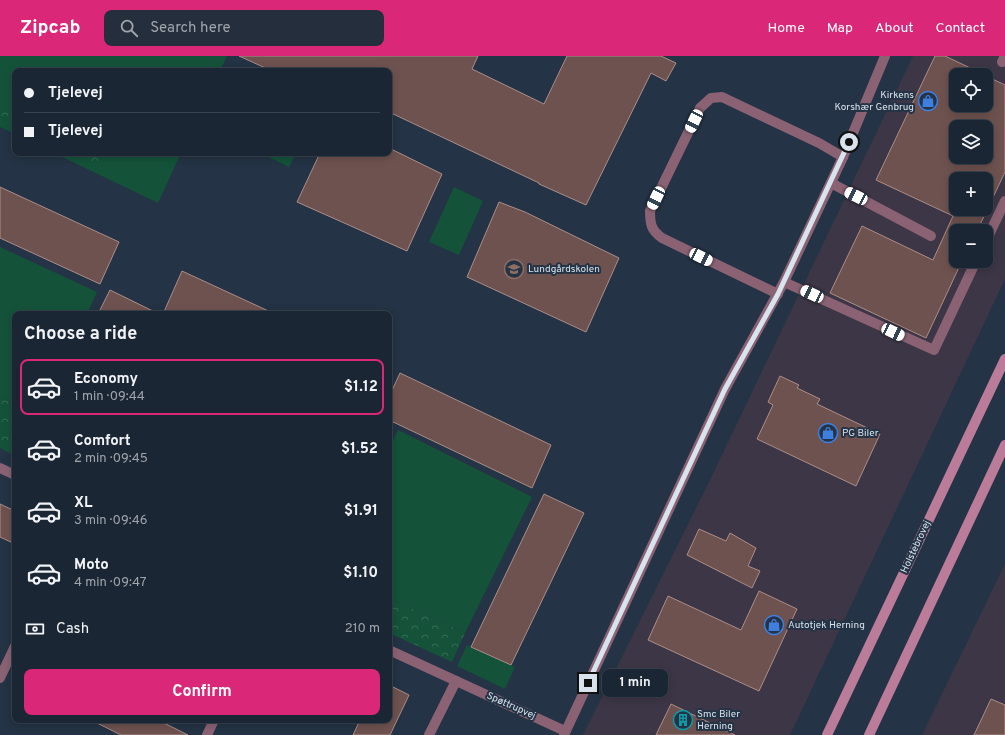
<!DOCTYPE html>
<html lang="en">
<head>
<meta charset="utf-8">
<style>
	:root { --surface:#1b2634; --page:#242e3c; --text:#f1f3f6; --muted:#a0a5ac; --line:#39434f; --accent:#db2777 }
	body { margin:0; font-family:Overpass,sans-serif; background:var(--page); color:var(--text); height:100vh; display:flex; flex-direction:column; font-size:15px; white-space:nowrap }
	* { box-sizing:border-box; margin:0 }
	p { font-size:13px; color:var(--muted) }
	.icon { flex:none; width:22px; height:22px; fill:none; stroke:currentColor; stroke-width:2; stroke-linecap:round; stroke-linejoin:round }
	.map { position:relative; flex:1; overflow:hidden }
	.sheet { position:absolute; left:12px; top:255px; width:380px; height:412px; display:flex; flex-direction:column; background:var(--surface); border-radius:8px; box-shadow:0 2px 10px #0003,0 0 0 1px var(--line) }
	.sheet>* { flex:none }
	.top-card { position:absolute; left:12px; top:12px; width:380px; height:88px; border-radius:8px; box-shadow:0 2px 10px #0003,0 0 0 1px var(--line); display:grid; align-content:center; height:88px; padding:0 12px; background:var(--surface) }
	.controls { position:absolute; left:949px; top:12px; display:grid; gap:8px }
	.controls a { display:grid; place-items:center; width:44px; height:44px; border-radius:8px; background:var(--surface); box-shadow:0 2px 10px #0003,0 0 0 1px var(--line); font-size:20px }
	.end { position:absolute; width:18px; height:18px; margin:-9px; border:5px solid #d9e3ee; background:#111; box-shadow:0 0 0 2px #111 }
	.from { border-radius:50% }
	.bubble { position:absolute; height:28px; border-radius:8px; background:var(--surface); box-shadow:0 2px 10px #0003,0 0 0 1px var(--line); font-size:13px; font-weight:700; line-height:28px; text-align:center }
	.car { position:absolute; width:12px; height:24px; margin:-12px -6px; border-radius:5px; box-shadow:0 0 3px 1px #0007; background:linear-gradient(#fff 24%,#345 0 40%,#fff 0 76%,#345 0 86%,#fff 0) }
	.top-card b { display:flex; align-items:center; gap:14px; height:38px; font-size:15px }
	.top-card b+b { border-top:1px solid var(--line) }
	.top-card i { width:10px; height:10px; background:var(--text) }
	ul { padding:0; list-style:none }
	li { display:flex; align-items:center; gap:12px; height:56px; margin:0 8px 6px; padding:0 4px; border:2px solid transparent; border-radius:8px }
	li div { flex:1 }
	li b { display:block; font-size:15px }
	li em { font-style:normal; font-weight:700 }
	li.active { border-color:var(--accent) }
	li>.icon { width:36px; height:36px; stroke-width:1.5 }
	h2 { padding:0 12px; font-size:18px; line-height:48px }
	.pay { display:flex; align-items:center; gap:10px; height:44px; padding:0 12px; font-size:15px }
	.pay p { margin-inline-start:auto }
	.action { display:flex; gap:8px; margin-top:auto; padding:8px 12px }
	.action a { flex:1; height:46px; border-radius:8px; background:var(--accent); color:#fff; font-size:16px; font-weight:700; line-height:46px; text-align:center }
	header { display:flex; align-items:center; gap:24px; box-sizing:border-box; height:56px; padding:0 20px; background:var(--accent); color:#fff }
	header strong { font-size:19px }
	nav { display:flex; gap:22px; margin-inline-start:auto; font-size:14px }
	.search { width:280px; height:36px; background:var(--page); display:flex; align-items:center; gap:10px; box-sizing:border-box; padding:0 14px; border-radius:8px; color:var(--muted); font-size:15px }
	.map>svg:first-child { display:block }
	.industrial { fill:#3d3646; fill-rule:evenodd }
	.grass { fill:#14533a }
	.forest { fill:url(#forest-crowns) }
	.building { fill:#6e524f; stroke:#ac8d8a; fill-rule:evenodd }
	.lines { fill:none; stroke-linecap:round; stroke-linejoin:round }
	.service { stroke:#8a6274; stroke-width:10 }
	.minor { stroke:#8a6274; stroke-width:10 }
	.secondary { stroke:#ba7c99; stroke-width:10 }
	.route { stroke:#d9e3ee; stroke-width:5 }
	.labels { text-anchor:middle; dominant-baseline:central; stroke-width:4; stroke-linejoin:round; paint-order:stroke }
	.poi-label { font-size:10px; fill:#d9e3ee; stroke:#243345; text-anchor:start }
	.street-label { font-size:10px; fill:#d9e3ee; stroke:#243345 }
</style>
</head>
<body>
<header>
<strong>Zipcab</strong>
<div class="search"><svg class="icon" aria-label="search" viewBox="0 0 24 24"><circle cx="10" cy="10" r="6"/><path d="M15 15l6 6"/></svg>Search here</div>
<nav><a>Home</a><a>Map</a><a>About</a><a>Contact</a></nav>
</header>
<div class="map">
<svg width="1005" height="679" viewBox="0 0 1005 679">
	<defs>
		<pattern id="forest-crowns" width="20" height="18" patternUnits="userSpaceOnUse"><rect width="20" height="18" fill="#14533a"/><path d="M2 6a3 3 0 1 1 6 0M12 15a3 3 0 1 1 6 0" fill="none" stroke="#366c57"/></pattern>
	</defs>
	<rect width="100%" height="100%" fill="#243345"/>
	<g class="industrial">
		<path d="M913,0H1005V223L790,679H583L708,428ZM956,19H986V49H956ZM956,71H986V101H956ZM956,123H986V153H956ZM956,175H986V205H956Z"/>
		<polygon points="1005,508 1005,679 922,679"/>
	</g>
	<g class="grass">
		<polygon points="0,0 227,0 220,15 15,15 15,78 0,71"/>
		<polygon points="54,97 181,97 158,147"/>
		<polygon points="260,97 296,97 289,111"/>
		<polygon points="454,131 483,145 459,199 429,186"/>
		<polygon points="0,191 97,236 87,258 15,258 15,348 0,341"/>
		<polygon points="398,374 532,441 465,577 389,542 389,393"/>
		<polygon points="467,589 515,611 505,633 457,610"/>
	</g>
	<g class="forest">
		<polygon points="0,46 15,53 15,72 0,65"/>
		<polygon points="70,97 110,97 101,111"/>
		<polygon points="0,341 15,348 15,400 0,392"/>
		<polygon points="389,542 465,577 452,606 389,577"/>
	</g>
	<g class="building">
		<polygon points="239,0 478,0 472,13 544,48 567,0 661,0 676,7 666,25 651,17 586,149 539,128 539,127 389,56 389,15 272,15"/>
		<path d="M935,0H945L985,19H956V49H986V20L1005,29V116L977,175H956V205H962L926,282L830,237L862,170L933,204L953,160L876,124ZM956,71H986V101H956ZM956,123H986V153H957L956,155Z"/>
		<polygon points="389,92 442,118 407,195 297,146 320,97 389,97"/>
		<polygon points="0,131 119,186 100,228 0,182"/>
		<polygon points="499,146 525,156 619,202 586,276 467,221"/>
		<polygon points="182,215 275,258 163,258"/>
		<polygon points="110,234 159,258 98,258"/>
		<polygon points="400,317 551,389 532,432 389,364 389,341"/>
		<polygon points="780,320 799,329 797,332 820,343 817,348 880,378 856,430 757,383 773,349 768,346"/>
		<polygon points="544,438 584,457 511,609 471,591"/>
		<polygon points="0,448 15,455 15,488 0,481"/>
		<polygon points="699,473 726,485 730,477 756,492 748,510 760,515 752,532 687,499"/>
		<polygon points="759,535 797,553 759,635 648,584 668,540 741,574"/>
		<polygon points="389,629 409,639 390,679 353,679 360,664 389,664"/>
		<polygon points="991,643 1005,649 1005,679 974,679"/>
		<polygon points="671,648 735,679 656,679"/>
		<polygon points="91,664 158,664 188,679 121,679"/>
	</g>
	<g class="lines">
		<g class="service">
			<polyline points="1002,6 1005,0"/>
			<polyline points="831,127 931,180"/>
			<polyline points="986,185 1005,145"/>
			<polyline points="784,226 934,294 976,205"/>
			<path d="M778,238L662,182C651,174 650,168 650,155L700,52L711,42L722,41L819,87L843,101"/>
		</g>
		<g class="minor">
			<polyline points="0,412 15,419"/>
			<polyline points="389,594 565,675"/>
			<polyline points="0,622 15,590"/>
			<polyline points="207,679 214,664"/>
			<polyline points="429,679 456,625"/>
			<polyline points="564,679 725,333 784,226 843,101 885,0"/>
		</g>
		<g class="secondary">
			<polyline points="827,679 1005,303"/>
			<polyline points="869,679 1005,389"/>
		</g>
	</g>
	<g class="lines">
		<polyline class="route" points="588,627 725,333 778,238 849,86"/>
	</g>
	<defs>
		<g id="shop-ring" transform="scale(1)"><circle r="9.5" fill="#243345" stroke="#3f7fe0" stroke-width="1.5"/><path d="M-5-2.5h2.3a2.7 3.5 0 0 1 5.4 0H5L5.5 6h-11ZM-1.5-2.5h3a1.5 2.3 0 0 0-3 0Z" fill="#3f7fe0"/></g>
		<g id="school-ring" transform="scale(1)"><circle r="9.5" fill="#243345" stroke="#8d6e63" stroke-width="1.5"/><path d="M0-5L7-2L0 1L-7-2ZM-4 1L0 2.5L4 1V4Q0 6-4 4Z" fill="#8d6e63"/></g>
		<g id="building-ring" transform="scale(1)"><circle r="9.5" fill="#243345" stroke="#0f9aa8" stroke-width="1.5"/><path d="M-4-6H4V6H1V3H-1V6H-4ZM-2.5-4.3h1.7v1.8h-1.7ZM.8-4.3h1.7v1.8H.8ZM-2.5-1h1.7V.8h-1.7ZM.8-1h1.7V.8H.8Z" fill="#0f9aa8"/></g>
	</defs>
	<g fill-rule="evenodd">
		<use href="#shop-ring" x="928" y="45"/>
		<use href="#school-ring" x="514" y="213"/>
		<use href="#shop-ring" x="828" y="377"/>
		<use href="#shop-ring" x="774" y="569"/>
		<use href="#building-ring" x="683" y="664"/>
	</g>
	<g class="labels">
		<g class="poi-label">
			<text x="914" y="39" text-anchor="end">Kirkens<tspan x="914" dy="12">Korshær Genbrug</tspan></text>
			<text x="528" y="213">Lundgårdskolen</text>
			<text x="842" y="377">PG Biler</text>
			<text x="788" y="569">Autotjek Herning</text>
			<text x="697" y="658">Smc Biler<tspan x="697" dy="12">Herning</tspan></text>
		</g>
		<g class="street-label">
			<text transform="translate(916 491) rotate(-65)">Holstebrovej</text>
			<text transform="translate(511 650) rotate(24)">Spøttrupvej</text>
		</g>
	</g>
</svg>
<div class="controls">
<a><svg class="icon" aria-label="locate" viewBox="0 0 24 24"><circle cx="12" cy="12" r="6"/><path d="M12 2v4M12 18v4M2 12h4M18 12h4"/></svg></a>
<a><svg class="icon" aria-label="layers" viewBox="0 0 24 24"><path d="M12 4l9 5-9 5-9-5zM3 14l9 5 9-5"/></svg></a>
<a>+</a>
<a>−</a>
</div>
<i class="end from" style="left:849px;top:86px"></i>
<i class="end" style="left:588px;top:627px"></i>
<div class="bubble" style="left:602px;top:613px;width:66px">1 min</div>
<i class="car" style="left:694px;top:65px;rotate:206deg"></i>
<i class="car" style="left:856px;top:140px;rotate:297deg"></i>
<i class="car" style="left:656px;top:142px;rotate:206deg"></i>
<i class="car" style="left:701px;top:201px;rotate:116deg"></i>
<i class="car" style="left:812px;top:238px;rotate:295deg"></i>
<i class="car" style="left:893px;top:276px;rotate:115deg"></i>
<div class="top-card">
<b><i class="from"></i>Tjelevej</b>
<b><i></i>Tjelevej</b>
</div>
<section class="sheet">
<h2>Choose a ride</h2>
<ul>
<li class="active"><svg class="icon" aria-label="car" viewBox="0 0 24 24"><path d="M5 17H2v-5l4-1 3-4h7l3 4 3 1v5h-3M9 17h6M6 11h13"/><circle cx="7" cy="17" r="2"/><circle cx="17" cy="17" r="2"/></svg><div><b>Economy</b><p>1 min · 09:44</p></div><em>$1.12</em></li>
<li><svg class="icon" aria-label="car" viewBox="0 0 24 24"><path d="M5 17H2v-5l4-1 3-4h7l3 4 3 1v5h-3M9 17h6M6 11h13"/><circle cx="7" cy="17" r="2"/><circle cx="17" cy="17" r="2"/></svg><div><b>Comfort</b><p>2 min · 09:45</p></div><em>$1.52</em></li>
<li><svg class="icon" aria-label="car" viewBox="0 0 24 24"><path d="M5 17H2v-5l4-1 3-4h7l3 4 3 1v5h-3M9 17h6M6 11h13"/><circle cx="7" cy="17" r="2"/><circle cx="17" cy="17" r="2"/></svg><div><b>XL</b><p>3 min · 09:46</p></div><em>$1.91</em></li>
<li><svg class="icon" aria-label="car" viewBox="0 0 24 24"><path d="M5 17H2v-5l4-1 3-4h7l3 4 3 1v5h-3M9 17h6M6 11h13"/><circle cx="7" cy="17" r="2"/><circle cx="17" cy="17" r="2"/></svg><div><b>Moto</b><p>4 min · 09:47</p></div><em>$1.10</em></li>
</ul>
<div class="pay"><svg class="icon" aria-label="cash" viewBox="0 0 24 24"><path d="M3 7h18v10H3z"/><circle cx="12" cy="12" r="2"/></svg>Cash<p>210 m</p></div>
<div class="action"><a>Confirm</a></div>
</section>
</div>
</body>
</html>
